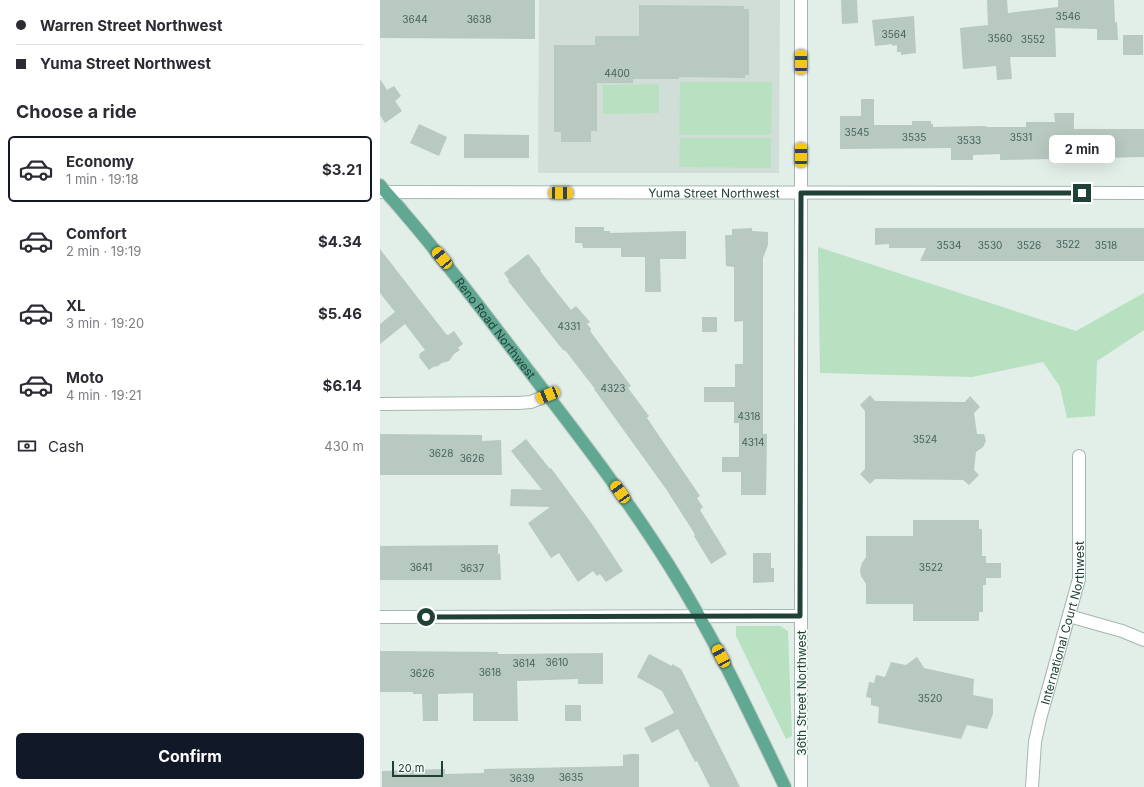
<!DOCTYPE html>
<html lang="en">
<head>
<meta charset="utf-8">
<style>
	:root { --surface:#fff; --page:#f2f2f3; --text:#2b2b33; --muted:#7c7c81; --line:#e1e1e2; --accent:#111827 }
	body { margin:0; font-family:Inter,sans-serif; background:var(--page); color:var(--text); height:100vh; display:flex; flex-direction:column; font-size:15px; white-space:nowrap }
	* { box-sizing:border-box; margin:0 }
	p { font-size:13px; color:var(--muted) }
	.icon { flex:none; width:22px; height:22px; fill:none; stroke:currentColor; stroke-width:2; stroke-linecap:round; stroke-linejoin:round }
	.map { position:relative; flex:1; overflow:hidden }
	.drawer { display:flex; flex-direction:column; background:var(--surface); width:380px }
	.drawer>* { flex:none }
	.top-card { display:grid; align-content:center; height:88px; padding:0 16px; background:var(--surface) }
	.scale { position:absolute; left:12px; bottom:10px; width:51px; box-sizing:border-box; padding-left:4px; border:2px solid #204137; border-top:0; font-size:11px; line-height:14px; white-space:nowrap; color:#204137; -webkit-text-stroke:3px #f3faf6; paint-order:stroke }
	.end { position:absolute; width:18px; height:18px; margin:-9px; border:5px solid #204137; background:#fff; box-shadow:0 0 0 2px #fff }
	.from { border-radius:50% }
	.bubble { position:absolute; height:28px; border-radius:6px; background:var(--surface); box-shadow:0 4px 16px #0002; font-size:13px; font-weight:700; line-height:28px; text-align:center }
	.car { position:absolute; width:12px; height:24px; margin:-12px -6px; border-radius:5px; box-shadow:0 0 3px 1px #0007; background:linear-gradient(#f5c518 24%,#345 0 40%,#f5c518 0 76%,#345 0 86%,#f5c518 0) }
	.top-card b { display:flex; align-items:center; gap:14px; height:38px; font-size:15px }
	.top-card b+b { border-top:1px solid var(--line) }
	.top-card i { width:10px; height:10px; background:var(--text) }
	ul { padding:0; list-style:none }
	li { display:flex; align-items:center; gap:12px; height:66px; margin:0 8px 6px; padding:0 8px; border:2px solid transparent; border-radius:6px }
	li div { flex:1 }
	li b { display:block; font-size:15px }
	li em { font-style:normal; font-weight:700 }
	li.selected { border-color:var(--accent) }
	li>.icon { width:36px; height:36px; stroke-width:1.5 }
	h2 { padding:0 16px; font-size:18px; line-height:48px }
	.pay { display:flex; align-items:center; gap:10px; height:44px; padding:0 16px; font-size:15px }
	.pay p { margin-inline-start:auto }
	.primary-button { display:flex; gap:8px; margin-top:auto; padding:8px 16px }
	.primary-button a { flex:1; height:46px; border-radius:6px; background:var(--accent); color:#fff; font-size:16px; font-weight:700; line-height:46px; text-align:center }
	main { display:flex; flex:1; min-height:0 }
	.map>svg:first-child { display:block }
	.built { fill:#d0ded7 }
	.green { fill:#b8e1c2 }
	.building { fill:#b7c9c1 }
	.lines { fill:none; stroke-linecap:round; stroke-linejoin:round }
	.minor-casing { stroke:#a4b7af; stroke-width:14 }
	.major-casing { stroke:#c1cac7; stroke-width:14 }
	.minor { stroke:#fff; stroke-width:12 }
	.major { stroke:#61a893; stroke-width:12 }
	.route { stroke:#204137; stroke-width:5 }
	.labels { text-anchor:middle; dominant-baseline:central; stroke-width:4; stroke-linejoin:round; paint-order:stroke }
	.number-label { font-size:10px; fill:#46635a }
	.street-label { font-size:12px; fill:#204137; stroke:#f3faf6 }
</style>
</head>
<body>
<main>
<section class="drawer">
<div class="top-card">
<b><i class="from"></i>Warren Street Northwest</b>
<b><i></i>Yuma Street Northwest</b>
</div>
<h2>Choose a ride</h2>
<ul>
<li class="selected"><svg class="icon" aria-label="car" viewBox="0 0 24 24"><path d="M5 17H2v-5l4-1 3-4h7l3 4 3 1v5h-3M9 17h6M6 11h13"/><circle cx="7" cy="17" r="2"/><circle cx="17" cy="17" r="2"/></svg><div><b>Economy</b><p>1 min · 19:18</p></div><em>$3.21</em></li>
<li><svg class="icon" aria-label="car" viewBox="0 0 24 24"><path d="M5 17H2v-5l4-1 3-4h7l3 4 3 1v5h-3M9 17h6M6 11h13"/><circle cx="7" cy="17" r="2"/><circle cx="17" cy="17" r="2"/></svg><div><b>Comfort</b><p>2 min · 19:19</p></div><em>$4.34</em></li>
<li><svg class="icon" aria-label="car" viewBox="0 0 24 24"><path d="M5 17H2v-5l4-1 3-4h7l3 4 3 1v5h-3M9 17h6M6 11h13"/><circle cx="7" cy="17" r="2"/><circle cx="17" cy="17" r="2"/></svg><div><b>XL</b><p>3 min · 19:20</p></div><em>$5.46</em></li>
<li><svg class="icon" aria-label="car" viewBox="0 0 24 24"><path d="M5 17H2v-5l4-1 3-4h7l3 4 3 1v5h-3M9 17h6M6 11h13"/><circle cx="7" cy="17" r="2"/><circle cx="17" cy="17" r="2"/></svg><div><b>Moto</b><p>4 min · 19:21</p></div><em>$6.14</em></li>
</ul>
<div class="pay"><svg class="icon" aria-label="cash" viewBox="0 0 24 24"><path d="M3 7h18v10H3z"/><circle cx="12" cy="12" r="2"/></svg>Cash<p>430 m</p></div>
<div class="primary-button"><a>Confirm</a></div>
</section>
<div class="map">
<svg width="764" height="787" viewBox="0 0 764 787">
	<rect width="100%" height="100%" fill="#e2eee8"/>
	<polygon class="built" points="159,0 400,0 399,173 158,173"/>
	<g class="green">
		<polygon points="300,82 392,82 391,135 299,135"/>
		<polygon points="279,84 279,113 223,114 223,85"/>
		<polygon points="300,138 391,138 391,168 299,167"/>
		<polygon points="438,247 696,331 764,293 764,330 717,361 715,416 687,418 680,387 663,362 592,377 440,373"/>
		<polygon points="356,626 400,626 408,631 412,736 406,739 356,636"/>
	</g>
	<g class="building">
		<polygon points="0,0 155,0 155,39 0,38"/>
		<polygon points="461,0 477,0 478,23 462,24"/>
		<polygon points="607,0 627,0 628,13 678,7 678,0 734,0 735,22 737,22 738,40 717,40 717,29 675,28 676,57 630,57 632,79 617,80 616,66 583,69 580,28 608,25"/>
		<polygon points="259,5 364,6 364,9 369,9 369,75 365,75 365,78 299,77 299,79 253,79 253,83 217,83 217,131 211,131 211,142 181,142 181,132 174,132 174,45 215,45 215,36 259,36"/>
		<polygon points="534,16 536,53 521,55 521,52 517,52 517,45 512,46 512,44 495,46 492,20"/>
		<rect x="743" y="35" width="20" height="20"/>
		<polygon points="0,79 7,90 14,86 21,96 15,101 22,111 5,123 0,115"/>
		<polygon points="481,99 494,99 494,125 532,125 532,121 551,121 551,124 553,124 553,127 606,126 606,127 646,127 646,122 675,122 674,113 694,113 694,129 764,129 764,157 620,160 620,154 593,155 593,160 571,160 571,148 460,149 460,116 481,116"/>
		<polygon points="39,124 67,137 59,156 30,143"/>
		<polygon points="84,134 149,135 149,158 84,158"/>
		<polygon points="195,227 224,227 224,231 230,231 230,233 306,231 306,259 280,259 281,292 265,292 265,257 241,257 241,248 203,248 202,243 195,243"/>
		<polygon points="372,228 372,231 388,232 388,245 383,258 383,434 387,434 386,495 361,495 361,472 342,472 342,457 359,457 359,423 354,423 354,402 324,402 324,387 355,387 355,364 363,364 363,321 354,322 354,267 346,266 345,235 352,235 352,229"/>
		<polygon points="495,228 764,228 764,261 540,261 546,248 509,248 509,244 495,245"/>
		<polygon points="0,249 66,334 68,335 74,331 83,344 78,348 80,350 74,354 69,361 62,363 56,367 55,366 49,370 39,357 40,356 39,354 45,350 25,324 0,344 0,324 15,312 0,293"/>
		<polygon points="148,254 161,270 160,271 191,310 196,306 210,322 207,324 211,329 210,331 251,386 248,388 269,416 267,418 320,496 317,498 323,507 320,510 347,554 331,564 314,536 315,535 311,528 286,489 214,389 215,389 185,350 184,351 179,345 128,281 129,280 124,273"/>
		<rect x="322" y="317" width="15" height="15"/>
		<polygon points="490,395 495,401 585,402 590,396 600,407 594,413 597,434 604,434 606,441 603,447 596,452 594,470 599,475 589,485 583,480 495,479 490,484 480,474 485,469 485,411 480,405"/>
		<polygon points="0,434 102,435 102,441 121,440 122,475 0,475"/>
		<polygon points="146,439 170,469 171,468 185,487 212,524 243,571 226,582 220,574 217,576 213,571 198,582 179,553 171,558 148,523 170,507 130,506 131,489 162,490 131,451"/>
		<polygon points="533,520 599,520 599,529 602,529 602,556 606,556 606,563 621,563 621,578 606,578 606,585 603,585 603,612 599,612 599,621 533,621 533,604 486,604 486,584 481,576 480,570 482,563 486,557 486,536 533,536"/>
		<polygon points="118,545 118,554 120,554 121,580 0,580 0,546"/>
		<polygon points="373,553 391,553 391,568 394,568 394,582 373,583"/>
		<polygon points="0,651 118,652 118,654 223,653 223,684 198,684 198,679 137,681 138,721 93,721 93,693 58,694 58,721 43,721 42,694 33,694 33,692 0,692"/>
		<polygon points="269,654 292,666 292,664 301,669 360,787 330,787 317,761 315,762 298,729 272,743 264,728 294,713 282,691 257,677"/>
		<polygon points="537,657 544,668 594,679 593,695 613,699 613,714 607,729 587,725 581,739 498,723 499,707 491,705 491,698 486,697 489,682 494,683 496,675 505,677 511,662 526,665"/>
		<rect x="185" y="705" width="16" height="16"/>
		<polygon points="251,754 259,754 259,787 2,787 2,771 62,769 65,769 65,774 104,773 104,769 243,766 243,755"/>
	</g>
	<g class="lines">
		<g class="minor-casing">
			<g id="minor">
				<path id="s1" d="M0,192L764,193"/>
				<polyline points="0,404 138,403 151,402 168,395"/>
				<polyline points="689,616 742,631 764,640"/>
				<polyline points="0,617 420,616"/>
				<polyline points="421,787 421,0"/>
				<path id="s2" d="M652,787L655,742L660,719L699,579V456"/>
			</g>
		</g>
		<g class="major-casing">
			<g id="major">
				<path id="s3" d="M0,185C8,195 16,203 24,213C63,258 99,306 135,353C189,423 243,492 290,567C334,637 369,712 405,787"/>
			</g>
		</g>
		<use href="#minor" class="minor"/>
		<use href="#major" class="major"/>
	</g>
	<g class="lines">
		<polyline class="route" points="46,617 420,616 421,193 702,193"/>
	</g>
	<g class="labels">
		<g class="number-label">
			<text x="688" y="16">3546</text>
			<text x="35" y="19">3644</text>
			<text x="99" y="19">3638</text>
			<text x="514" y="34">3564</text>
			<text x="620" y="38">3560</text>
			<text x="653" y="39">3552</text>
			<text x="237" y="73">4400</text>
			<text x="477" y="132">3545</text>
			<text x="534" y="137">3535</text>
			<text x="641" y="137">3531</text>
			<text x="589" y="140">3533</text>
			<text x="688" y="244">3522</text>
			<text x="569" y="245">3534</text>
			<text x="610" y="245">3530</text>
			<text x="649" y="245">3526</text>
			<text x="726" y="245">3518</text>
			<text x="189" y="326">4331</text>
			<text x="233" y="388">4323</text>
			<text x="369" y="416">4318</text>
			<text x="545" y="439">3524</text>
			<text x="373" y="442">4314</text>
			<text x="61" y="453">3628</text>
			<text x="92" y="458">3626</text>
			<text x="41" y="567">3641</text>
			<text x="551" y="567">3522</text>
			<text x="92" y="568">3637</text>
			<text x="177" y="662">3610</text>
			<text x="144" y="663">3614</text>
			<text x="110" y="672">3618</text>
			<text x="42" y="673">3626</text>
			<text x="550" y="698">3520</text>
			<text x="191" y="777">3635</text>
			<text x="142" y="778">3639</text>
		</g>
		<g class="street-label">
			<text stroke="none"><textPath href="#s1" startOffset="334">Yuma Street Northwest</textPath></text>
			<text stroke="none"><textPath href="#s3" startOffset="184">Reno Road Northwest</textPath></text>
			<text stroke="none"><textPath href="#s2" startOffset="168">International Court Northwest</textPath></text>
			<text transform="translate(421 693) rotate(-90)">36th Street Northwest</text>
		</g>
	</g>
</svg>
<div class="scale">20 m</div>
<i class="end from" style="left:46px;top:617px"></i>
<i class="end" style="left:702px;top:193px"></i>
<div class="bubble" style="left:669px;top:135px;width:66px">2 min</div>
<i class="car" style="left:421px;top:62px;rotate:0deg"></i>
<i class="car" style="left:421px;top:155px;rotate:0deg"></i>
<i class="car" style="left:181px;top:193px;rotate:90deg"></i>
<i class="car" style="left:62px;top:258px;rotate:321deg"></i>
<i class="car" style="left:168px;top:395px;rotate:248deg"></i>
<i class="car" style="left:240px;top:492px;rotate:325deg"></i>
<i class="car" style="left:341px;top:656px;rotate:332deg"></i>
</div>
</main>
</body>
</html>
